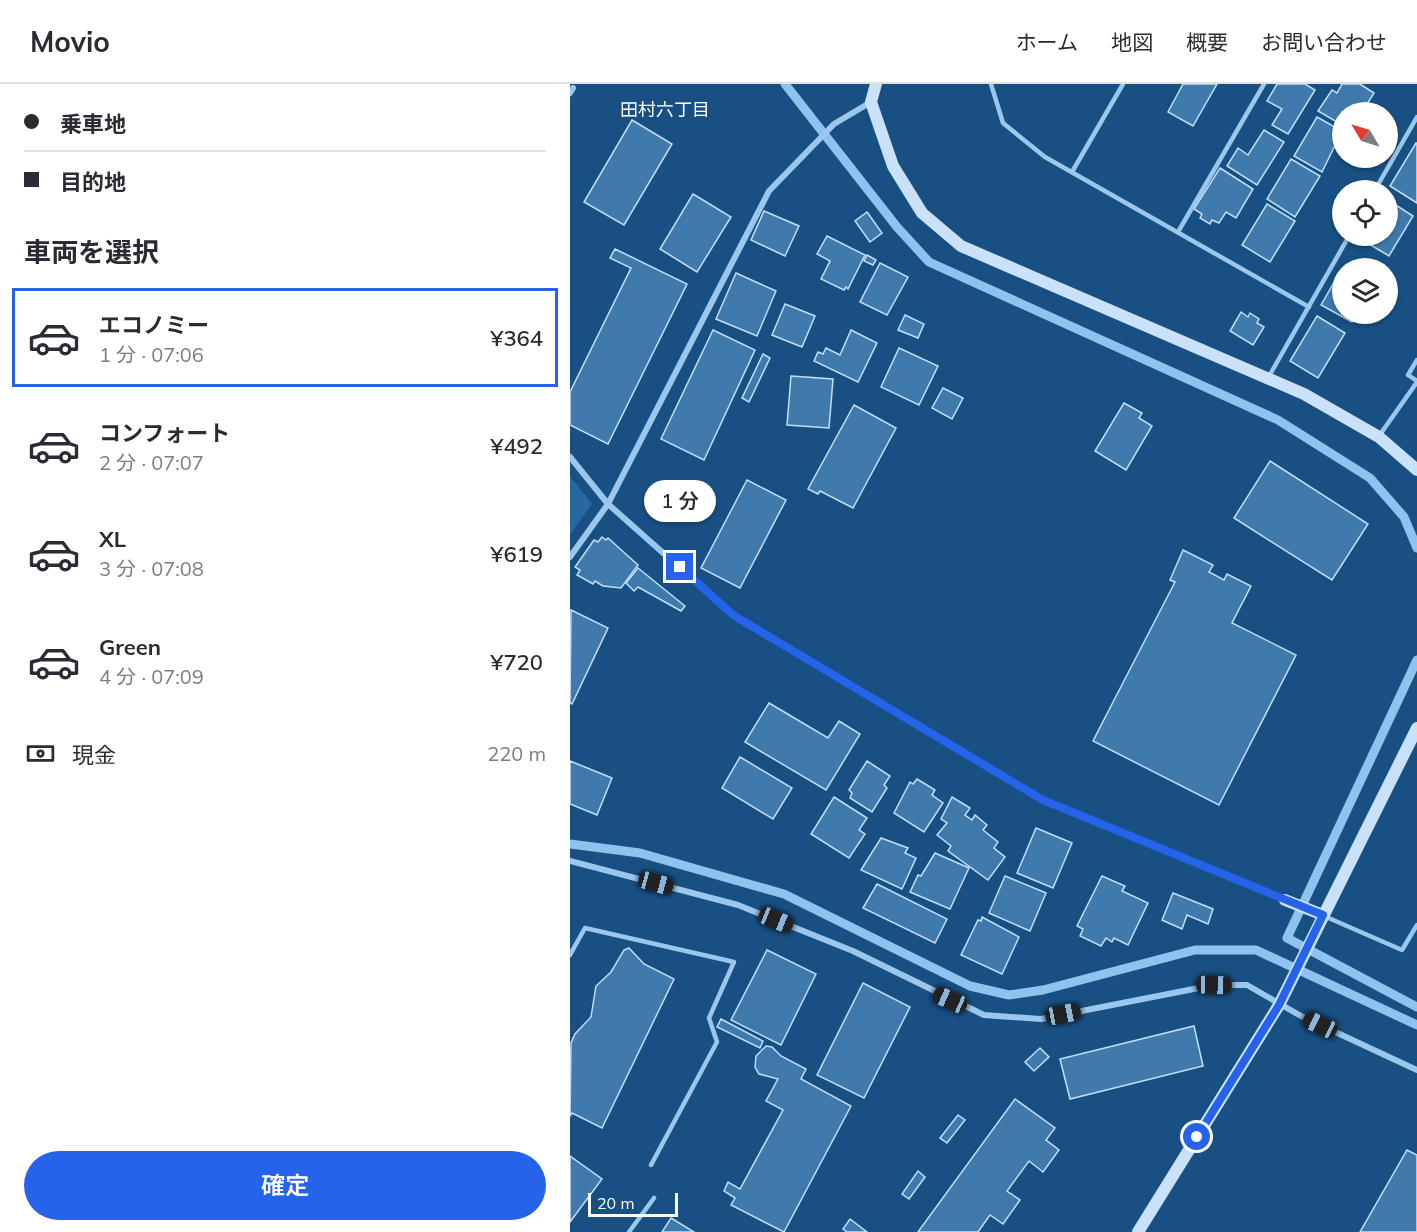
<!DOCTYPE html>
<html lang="ja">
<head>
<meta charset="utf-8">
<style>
	:root { --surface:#fff; --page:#f7f7f7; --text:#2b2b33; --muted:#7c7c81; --line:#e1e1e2; --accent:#2563eb }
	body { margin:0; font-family:Mulish,"Noto Sans JP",sans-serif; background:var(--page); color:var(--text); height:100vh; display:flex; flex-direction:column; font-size:22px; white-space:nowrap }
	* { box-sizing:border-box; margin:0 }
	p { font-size:20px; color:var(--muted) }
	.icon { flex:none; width:33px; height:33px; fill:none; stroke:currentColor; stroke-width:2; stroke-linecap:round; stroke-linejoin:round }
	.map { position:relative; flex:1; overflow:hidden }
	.drawer { display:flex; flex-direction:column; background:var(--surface); width:570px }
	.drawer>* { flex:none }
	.top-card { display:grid; align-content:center; height:132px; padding:0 24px; background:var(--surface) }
	.needle { width:39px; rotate:308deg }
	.fabs { position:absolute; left:762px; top:18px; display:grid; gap:12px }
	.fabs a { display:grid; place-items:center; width:66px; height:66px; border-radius:50%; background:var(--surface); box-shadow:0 2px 4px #0004; font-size:30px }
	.scale { position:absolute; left:18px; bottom:15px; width:90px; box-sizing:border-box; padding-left:6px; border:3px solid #fff; border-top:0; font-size:16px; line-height:21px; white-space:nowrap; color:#fff; -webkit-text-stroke:4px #185083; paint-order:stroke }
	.end { position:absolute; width:27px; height:27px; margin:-14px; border:8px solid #2563eb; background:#fff; box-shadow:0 0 0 3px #fff }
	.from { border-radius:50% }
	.bubble { position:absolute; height:42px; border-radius:21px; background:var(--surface); box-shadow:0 2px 4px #0004; font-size:20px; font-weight:600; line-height:42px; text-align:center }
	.car { position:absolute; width:18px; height:36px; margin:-18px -9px; border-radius:8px; box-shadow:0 0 4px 2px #0007; background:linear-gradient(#222 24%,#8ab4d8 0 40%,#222 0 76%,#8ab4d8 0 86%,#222 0) }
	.top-card b { display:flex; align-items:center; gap:21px; height:57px; font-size:22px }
	.top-card b+b { border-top:2px solid var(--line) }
	.top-card i { width:15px; height:15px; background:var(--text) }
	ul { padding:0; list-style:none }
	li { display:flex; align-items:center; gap:18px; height:99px; margin:0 12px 9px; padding:0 12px; border:3px solid transparent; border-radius:0px }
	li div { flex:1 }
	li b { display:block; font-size:22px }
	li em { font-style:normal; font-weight:600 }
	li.selected { border-color:var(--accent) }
	li>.icon { width:54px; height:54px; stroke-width:1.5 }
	h2 { padding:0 24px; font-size:27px; line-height:72px }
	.pay { display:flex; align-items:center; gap:15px; height:66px; padding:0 24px; font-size:22px }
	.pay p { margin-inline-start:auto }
	.primary-button { display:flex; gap:12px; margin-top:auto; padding:12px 24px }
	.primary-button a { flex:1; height:69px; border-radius:36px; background:var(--accent); color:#fff; font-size:24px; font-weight:600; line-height:69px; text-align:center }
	header { display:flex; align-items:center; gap:36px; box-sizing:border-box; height:84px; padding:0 30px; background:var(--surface); border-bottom:2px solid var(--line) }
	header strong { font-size:28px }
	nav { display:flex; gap:33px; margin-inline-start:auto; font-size:21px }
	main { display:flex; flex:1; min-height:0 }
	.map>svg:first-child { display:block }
	.green { fill:#2768a1 }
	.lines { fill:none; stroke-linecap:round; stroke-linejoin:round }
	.stream { stroke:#8fc3ef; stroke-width:9 }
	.building { fill:#407aad; stroke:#c2dff9; stroke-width:1.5 }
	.lane { stroke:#9cc7ec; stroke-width:4.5 }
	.street { stroke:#9cc7ec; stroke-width:6 }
	.secondary { stroke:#c9e1f9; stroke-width:12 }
	.route { stroke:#2563eb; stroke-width:8 }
	.labels { text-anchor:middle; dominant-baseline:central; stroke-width:4.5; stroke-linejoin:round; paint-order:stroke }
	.neighbourhood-label { font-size:18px; fill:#fff; stroke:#185083 }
</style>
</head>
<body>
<header>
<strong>Movio</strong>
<nav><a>ホーム</a><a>地図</a><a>概要</a><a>お問い合わせ</a></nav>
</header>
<main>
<section class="drawer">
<div class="top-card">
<b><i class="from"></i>乗車地</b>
<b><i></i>目的地</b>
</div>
<h2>車両を選択</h2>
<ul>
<li class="selected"><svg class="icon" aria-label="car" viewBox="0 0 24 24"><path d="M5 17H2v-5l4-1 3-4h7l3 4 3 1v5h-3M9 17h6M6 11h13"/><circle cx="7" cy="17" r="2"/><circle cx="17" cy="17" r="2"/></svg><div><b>エコノミー</b><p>1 分 · 07:06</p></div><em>¥364</em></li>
<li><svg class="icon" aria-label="car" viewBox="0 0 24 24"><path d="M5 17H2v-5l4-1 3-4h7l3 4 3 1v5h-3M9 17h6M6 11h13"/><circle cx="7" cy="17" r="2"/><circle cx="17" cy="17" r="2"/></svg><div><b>コンフォート</b><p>2 分 · 07:07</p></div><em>¥492</em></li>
<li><svg class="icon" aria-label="car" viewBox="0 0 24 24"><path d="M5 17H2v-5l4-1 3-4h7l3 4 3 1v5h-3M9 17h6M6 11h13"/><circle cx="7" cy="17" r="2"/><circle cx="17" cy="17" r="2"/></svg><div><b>XL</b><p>3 分 · 07:08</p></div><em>¥619</em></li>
<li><svg class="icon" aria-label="car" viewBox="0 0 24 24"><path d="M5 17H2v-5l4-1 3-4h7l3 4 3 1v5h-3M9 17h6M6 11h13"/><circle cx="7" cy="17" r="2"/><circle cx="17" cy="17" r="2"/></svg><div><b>Green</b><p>4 分 · 07:09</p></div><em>¥720</em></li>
</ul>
<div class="pay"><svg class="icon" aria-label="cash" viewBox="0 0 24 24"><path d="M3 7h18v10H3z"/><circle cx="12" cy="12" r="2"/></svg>現金<p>220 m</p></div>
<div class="primary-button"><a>確定</a></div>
</section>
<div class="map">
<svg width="847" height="1148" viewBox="0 0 847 1148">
	<rect width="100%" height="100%" fill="#185083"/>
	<polygon class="green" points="0,392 22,420 0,451"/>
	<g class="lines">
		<g class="stream">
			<polyline points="215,0 327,143 359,178 708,336 800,394 834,433 847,464"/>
			<polyline points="847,576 717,854 847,923"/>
			<polyline points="0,760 70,769 214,810 400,902 439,911 473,906 625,866 686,866 847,941"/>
		</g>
	</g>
	<g class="building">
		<polygon points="613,0 647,0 623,42 598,28"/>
		<polygon points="707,0 735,0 745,6 718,50 702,41 712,25 697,17"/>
		<polygon points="772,0 790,0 804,9 792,28 772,28 772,41 748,27 762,6 767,9"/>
		<polygon points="747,33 772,47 752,88 724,72"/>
		<polygon points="62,36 102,60 54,141 14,118"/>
		<polygon points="694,46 714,58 687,101 657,82 668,64 678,71"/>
		<polygon points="846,59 847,59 847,119 820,102"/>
		<polygon points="721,75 750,92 725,133 697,115"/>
		<polygon points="650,84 683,105 666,134 656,128 649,139 642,136 640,140 630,134 632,130 624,125"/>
		<polygon points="123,110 161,133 127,188 90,165"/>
		<polygon points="818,116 843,132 819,172 794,157 798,152 818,152"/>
		<polygon points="697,120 725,137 700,178 672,161"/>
		<polygon points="194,127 229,142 215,172 181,156"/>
		<polygon points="297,128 312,149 300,158 285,137"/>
		<polygon points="257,152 295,171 278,205 276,203 274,206 251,195 260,177 247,170"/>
		<polygon points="45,165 117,200 38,360 0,341 0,308 61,184 40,174"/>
		<polygon points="297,171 306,176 303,181 294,177"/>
		<polygon points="310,179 338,193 317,231 290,218"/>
		<polygon points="166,189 206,207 187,252 146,235"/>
		<polygon points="772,193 772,230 787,230 782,238 751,221 766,195 770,197"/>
		<polygon points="215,220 245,232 232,263 202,251"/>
		<polygon points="671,228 678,233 680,229 689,235 687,239 694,243 683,261 660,247"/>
		<polygon points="335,231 354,240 348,254 328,246"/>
		<polygon points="747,232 775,249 748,294 720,277"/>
		<polygon points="143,246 185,266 134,376 91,355"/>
		<polygon points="281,246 307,259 288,298 244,277 248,268 253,270 256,264 270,271"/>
		<polygon points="329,264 368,282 349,321 311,303"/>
		<polygon points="193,270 200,274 179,318 172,314"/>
		<polygon points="221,292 263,295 259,344 217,341"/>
		<polygon points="373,304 393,314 382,335 362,324"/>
		<polygon points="554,319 572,329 569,334 582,342 556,386 525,367"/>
		<polygon points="284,321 326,344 283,424 250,407 248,410 238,405"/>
		<polygon points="700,377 798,440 762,496 664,434"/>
		<polygon points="177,396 216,416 170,504 131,484"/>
		<polygon points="32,453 36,456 38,454 68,481 51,504 33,502 25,497 23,500 7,491 10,486 5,483 24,456 28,458"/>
		<polygon points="613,466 643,481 639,488 654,496 657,490 681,502 662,539 726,571 649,721 523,657 605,498 600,496"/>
		<polygon points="68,484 115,522 111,527 68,503 64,507 56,499"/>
		<polygon points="1,526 38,544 2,620 0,619"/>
		<polygon points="199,619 258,654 269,637 290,650 256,706 175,658"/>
		<polygon points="170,673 222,704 203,735 152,704"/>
		<polygon points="0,677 42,694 27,731 0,720"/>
		<polygon points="297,677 320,692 314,701 317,704 302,728 280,714 282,709 279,706"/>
		<polygon points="347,695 365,706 362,711 373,719 354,748 324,729 340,698 343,700"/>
		<polygon points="264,713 297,734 289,746 295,750 279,774 241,750"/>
		<polygon points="382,713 400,724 395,731 402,736 405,731 417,741 413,746 428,758 424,764 435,773 418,796 378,767 381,762 367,751 377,739 371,735"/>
		<polygon points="466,744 502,759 483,804 447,789"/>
		<polygon points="311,754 338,764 335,769 346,774 332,805 291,786"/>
		<polygon points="365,769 399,784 380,825 340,808 348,791 351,792"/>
		<polygon points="435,792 476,809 460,847 419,829"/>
		<polygon points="532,792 555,802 552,807 578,819 558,861 544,854 542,858 536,854 531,862 510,852 513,845 507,842"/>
		<polygon points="307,800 377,835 365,859 293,824"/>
		<polygon points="603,809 643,825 638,840 617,831 612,845 592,836"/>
		<polygon points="412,833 449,853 432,890 391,871 408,836 411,837"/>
		<polygon points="59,864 74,880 104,895 32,1044 2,1029 0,1032 1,959 5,950 21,933 26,902 41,888 54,866"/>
		<polygon points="197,866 246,890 211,961 161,936"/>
		<polygon points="293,899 340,923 294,1014 247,991"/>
		<polygon points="151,935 193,957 190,964 147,943"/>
		<polygon points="624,942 633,982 500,1015 490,975"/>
		<polygon points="196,962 202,963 211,972 236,985 231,995 281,1022 214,1148 161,1121 165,1114 154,1107 158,1098 170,1105 213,1026 196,1017 208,995 189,990 185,983 186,972"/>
		<polygon points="470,964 479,973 464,987 455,978"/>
		<polygon points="445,1015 485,1044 476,1056 489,1066 473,1088 459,1077 437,1107 450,1116 433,1140 420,1131 408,1148 348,1148"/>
		<polygon points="388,1031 395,1036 377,1059 370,1054"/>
		<polygon points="837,1066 847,1071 847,1148 790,1148"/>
		<polygon points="0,1072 32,1095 0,1138"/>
		<polygon points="348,1087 355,1093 339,1115 332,1110"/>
		<polygon points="101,1134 124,1148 92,1148"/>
		<polygon points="280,1135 297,1148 277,1148 273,1145"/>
	</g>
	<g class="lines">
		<g class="lane">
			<polyline points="421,0 433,39 475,73 739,223"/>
			<polyline points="502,88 553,0"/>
			<polyline points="805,106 847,33"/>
			<polyline points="608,148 694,0"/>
			<polyline points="847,276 838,291 847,297"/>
			<polyline points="698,294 779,152"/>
			<polyline points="809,352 847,298"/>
			<polyline points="754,832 832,866 847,841"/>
			<polyline points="0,871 15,844 164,878 139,934 147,958 81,1081"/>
			<polyline points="59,1148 84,1114"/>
		</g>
		<g class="street">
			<polyline points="0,9 3,4"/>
			<polyline points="0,373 38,420 163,531 473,716 715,816"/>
			<polyline points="0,473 38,420 199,107 264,40 301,18"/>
			<polyline points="0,777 168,821 283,867 414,931 471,935 644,901 677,901 731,932 847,986"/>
		</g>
		<g class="secondary">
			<polyline points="306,0 301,18 323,82 352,129 391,162 734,310 809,353 847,386"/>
			<polyline points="715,816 753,831"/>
			<polyline points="568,1148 709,921 847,644"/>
		</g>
	</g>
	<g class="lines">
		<polyline class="route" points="110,483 163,531 473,716 753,831 709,921 627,1053"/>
	</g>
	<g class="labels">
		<g class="neighbourhood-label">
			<text x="95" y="25">田村六丁目</text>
		</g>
	</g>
</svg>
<div class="fabs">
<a><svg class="needle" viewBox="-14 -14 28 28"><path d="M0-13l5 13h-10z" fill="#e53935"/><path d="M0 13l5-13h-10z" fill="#7c7c81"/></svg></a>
<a><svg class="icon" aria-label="locate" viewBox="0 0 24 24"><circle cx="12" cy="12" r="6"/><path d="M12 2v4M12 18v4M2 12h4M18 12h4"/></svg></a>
<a><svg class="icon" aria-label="layers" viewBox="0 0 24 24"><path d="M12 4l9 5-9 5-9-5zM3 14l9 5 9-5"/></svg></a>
</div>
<div class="scale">20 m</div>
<i class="end from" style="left:627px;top:1053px"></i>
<i class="end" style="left:110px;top:483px"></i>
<div class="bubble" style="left:74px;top:396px;width:72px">1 分</div>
<i class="car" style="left:86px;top:799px;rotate:105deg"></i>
<i class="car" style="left:206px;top:836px;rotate:112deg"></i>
<i class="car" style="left:644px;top:901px;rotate:91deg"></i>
<i class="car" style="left:380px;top:916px;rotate:294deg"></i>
<i class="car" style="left:493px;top:930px;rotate:79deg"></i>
<i class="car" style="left:750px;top:941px;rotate:295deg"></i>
</div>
</main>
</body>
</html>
